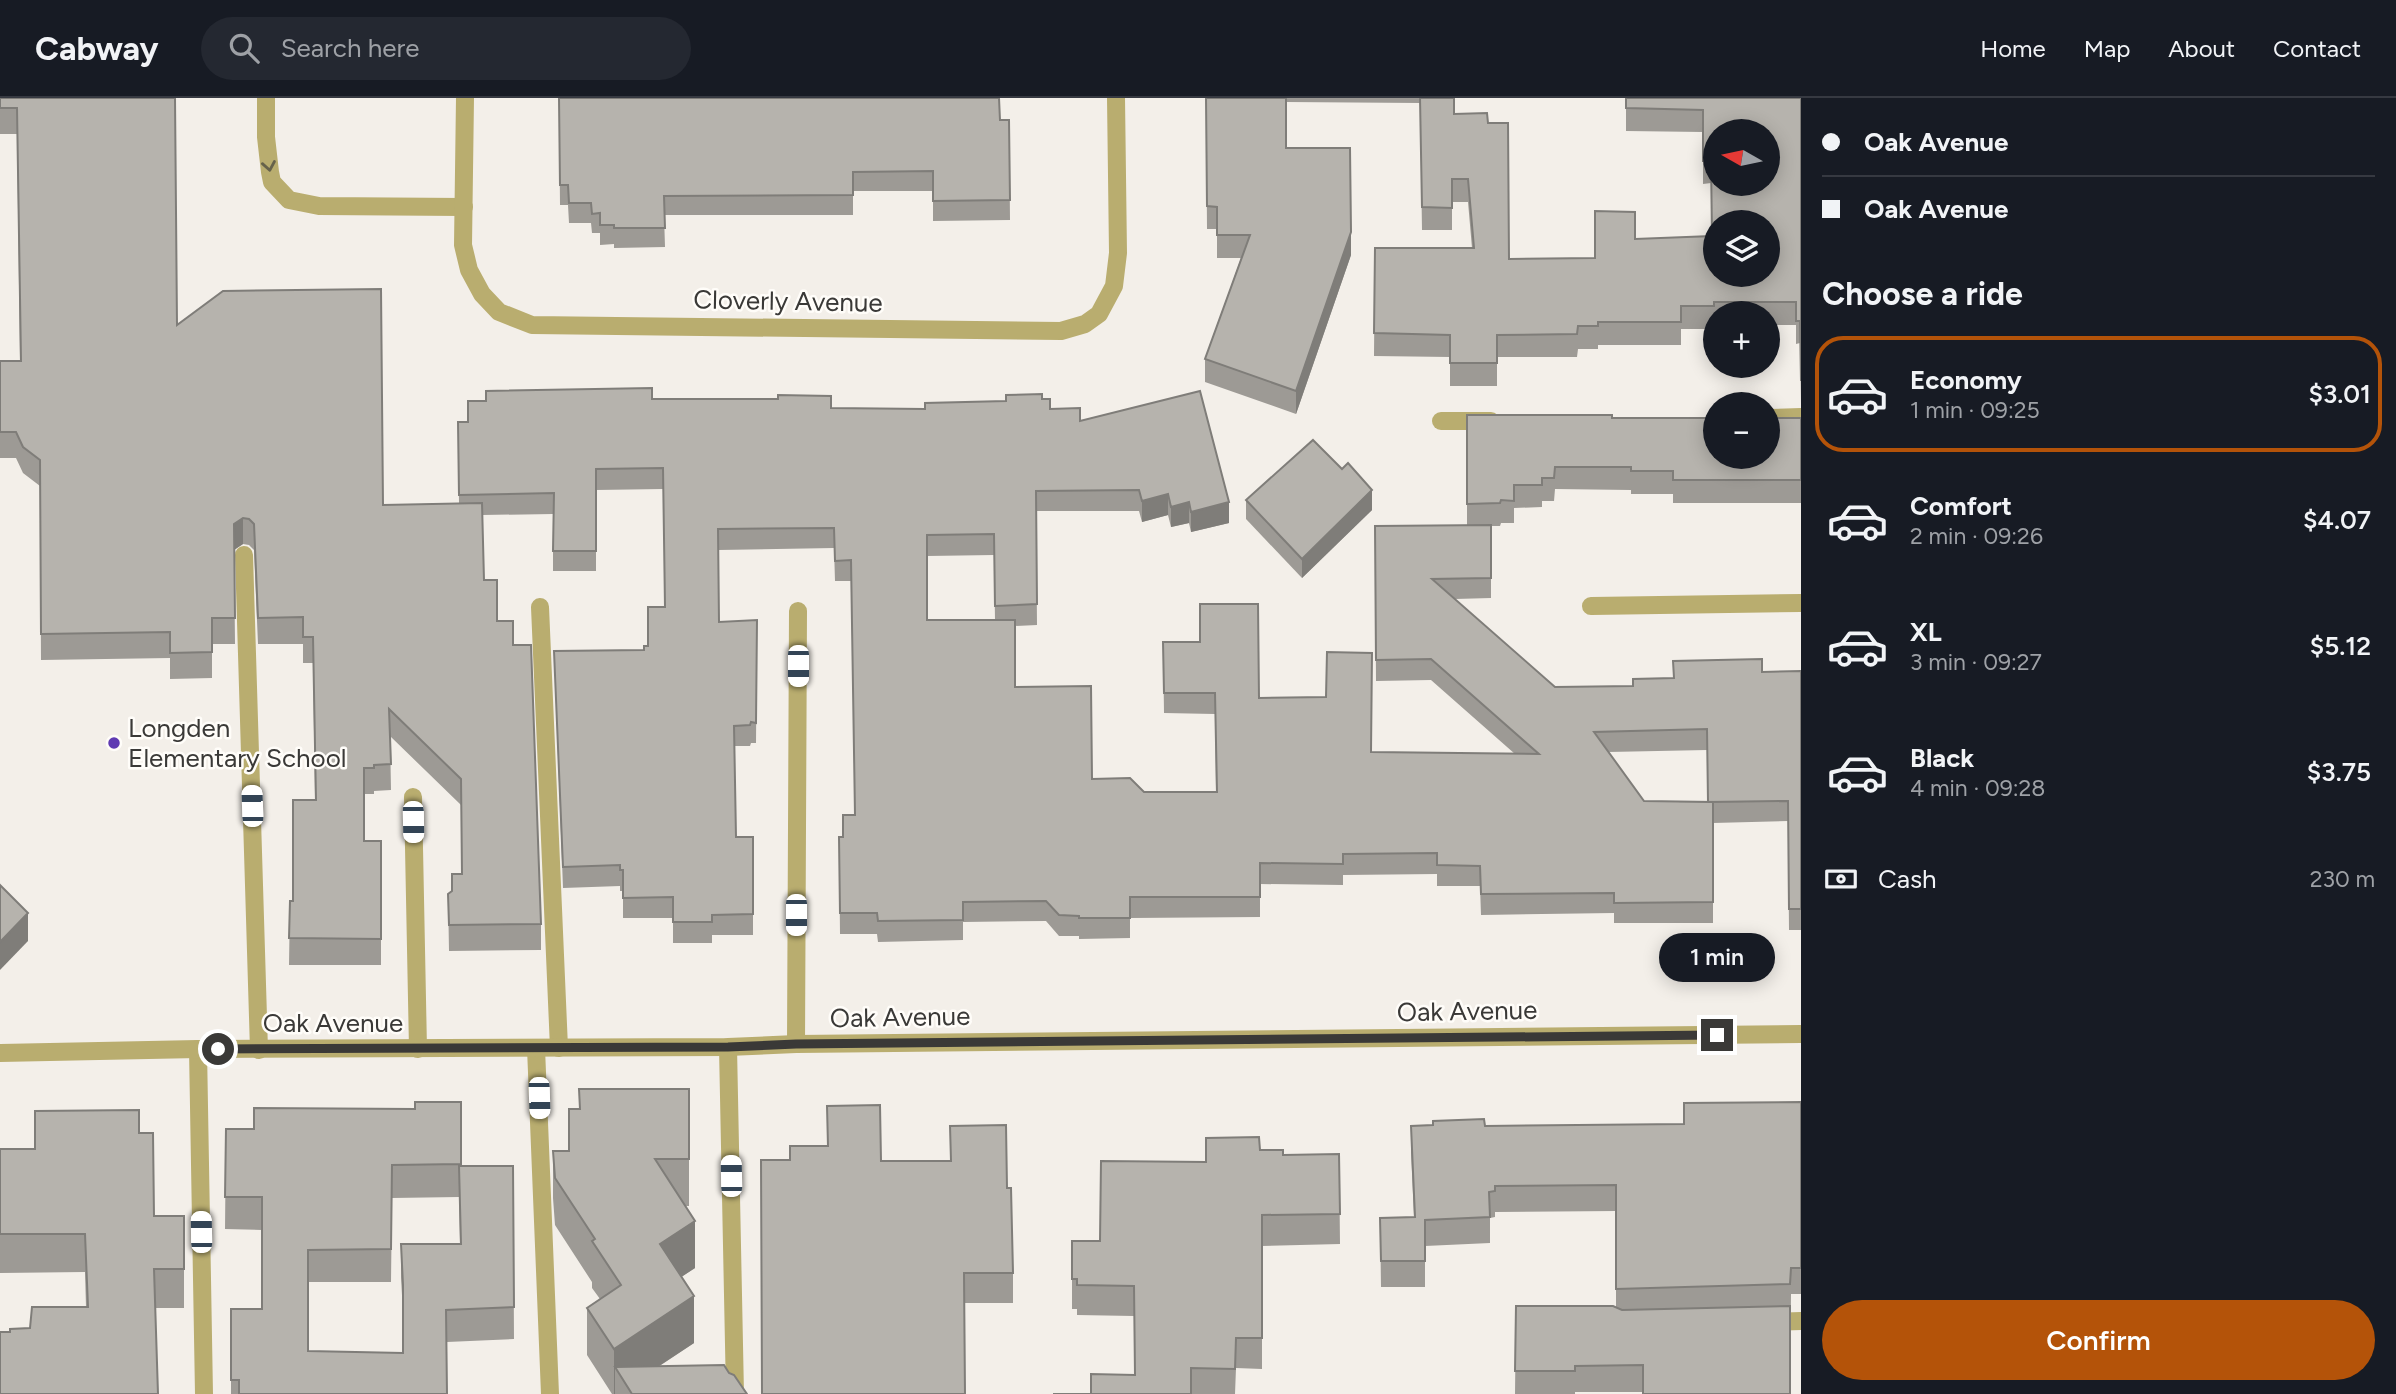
<!DOCTYPE html>
<html lang="en">
<head>
<meta charset="utf-8">
<style>
	:root { --surface:#171b24; --page:#242831; --text:#f1f3f6; --muted:#9ea1a6; --line:#363941; --accent:#b45309 }
	body { margin:0; font-family:Figtree,sans-serif; background:var(--page); color:var(--text); height:100vh; display:flex; flex-direction:column; font-size:26px; white-space:nowrap }
	* { box-sizing:border-box; margin:0 }
	p { font-size:23px; color:var(--muted) }
	.icon { flex:none; width:38px; height:38px; fill:none; stroke:currentColor; stroke-width:2; stroke-linecap:round; stroke-linejoin:round }
	.map { position:relative; flex:1; overflow:hidden }
	.sheet { display:flex; flex-direction:column; background:var(--surface); width:595px }
	.sheet>* { flex:none }
	.guide { display:grid; align-content:center; height:154px; padding:0 21px; background:var(--surface) }
	.needle { width:46px; rotate:279deg }
	.controls { position:absolute; left:1703px; top:21px; display:grid; gap:14px }
	.controls a { display:grid; place-items:center; width:77px; height:77px; border-radius:50%; background:var(--surface); box-shadow:0 4px 18px #0003; font-size:35px }
	.end { position:absolute; width:32px; height:32px; margin:-16px; border:9px solid #3a3937; background:#fff; box-shadow:0 0 0 4px #fff }
	.from { border-radius:50% }
	.bubble { position:absolute; height:49px; border-radius:24px; background:var(--surface); box-shadow:0 4px 18px #0003; font-size:23px; font-weight:600; line-height:49px; text-align:center }
	.car { position:absolute; width:21px; height:42px; margin:-21px -10px; border-radius:9px; box-shadow:0 0 5px 2px #0007; background:linear-gradient(#fff 24%,#345 0 40%,#fff 0 76%,#345 0 86%,#fff 0) }
	.guide b { display:flex; align-items:center; gap:24px; height:66px; font-size:26px }
	.guide b+b { border-top:2px solid var(--line) }
	.guide i { width:18px; height:18px; background:var(--text) }
	ul { padding:0; list-style:none }
	li { display:flex; align-items:center; gap:21px; height:116px; margin:0 14px 10px; padding:0 7px; border:4px solid transparent; border-radius:28px }
	li div { flex:1 }
	li b { display:block; font-size:26px }
	li em { font-style:normal; font-weight:600 }
	li.current { border-color:var(--accent) }
	li>.icon { width:63px; height:63px; stroke-width:1.5 }
	h2 { padding:0 21px; font-size:32px; line-height:84px }
	.pay { display:flex; align-items:center; gap:18px; height:77px; padding:0 21px; font-size:26px }
	.pay p { margin-inline-start:auto }
	.cta { display:flex; gap:14px; margin-top:auto; padding:14px 21px }
	.cta a { flex:1; height:80px; border-radius:42px; background:var(--accent); color:#fff; font-size:28px; font-weight:600; line-height:80px; text-align:center }
	header { display:flex; align-items:center; gap:42px; box-sizing:border-box; height:98px; padding:0 35px; background:var(--surface); border-bottom:2px solid var(--line) }
	header strong { font-size:33px }
	nav { display:flex; gap:38px; margin-inline-start:auto; font-size:24px }
	.search { width:490px; height:63px; background:var(--page); display:flex; align-items:center; gap:18px; box-sizing:border-box; padding:0 24px; border-radius:38px; color:var(--muted); font-size:26px }
	main { display:flex; flex:1; min-height:0 }
	.map>svg:first-child { display:block }
	.lines { fill:none; stroke-linecap:round; stroke-linejoin:round }
	.minor { stroke:#b9ad6f; stroke-width:18 }
	.wall { fill:#9d9a95; fill-rule:evenodd }
	.shaded-wall { fill:#7f7d79 }
	.building { fill:#b6b3ad; stroke:#7f7d79; stroke-width:2; fill-rule:evenodd }
	.oneway { stroke:#66624b }
	.route { stroke:#3a3937; stroke-width:9 }
	.poi-dot { fill:#5f3ab2; stroke:#fffdf9; stroke-width:2.5 }
	.labels { text-anchor:middle; dominant-baseline:central; stroke-width:5; stroke-linejoin:round; paint-order:stroke }
	.street-label { font-size:26px; fill:#3a3937; stroke:#fffdf9 }
	.poi-label { font-size:26px; fill:#3a3937; stroke:#fffdf9; text-anchor:start }
</style>
</head>
<body>
<header>
<strong>Cabway</strong>
<div class="search"><svg class="icon" aria-label="search" viewBox="0 0 24 24"><circle cx="10" cy="10" r="6"/><path d="M15 15l6 6"/></svg>Search here</div>
<nav><a>Home</a><a>Map</a><a>About</a><a>Contact</a></nav>
</header>
<main>
<div class="map">
<svg width="1801" height="1296" viewBox="0 0 1801 1296">
	<rect width="100%" height="100%" fill="#f3efe9"/>
	<g class="lines">
		<g class="minor">
			<polyline points="266,0 266,39 270,74 272,84 289,102 319,108 464,109"/>
			<polyline points="465,0 463,147 469,172 482,196 499,214 532,227 1061,233 1085,226 1099,216 1114,188 1118,155 1116,0"/>
			<polyline points="1768,320 1801,319"/>
			<polyline points="1441,323 1491,323"/>
			<polyline points="244,457 259,952"/>
			<polyline points="1591,508 1801,505"/>
			<polyline points="540,509 559,950"/>
			<polyline points="413,699 418,951"/>
			<polyline points="796,946 798,513"/>
			<polyline points="728,949 735,1296"/>
			<polyline points="536,950 550,1296"/>
			<polyline points="198,951 204,1296"/>
			<polyline points="0,955 198,951 728,949 796,946 1801,936"/>
			<polyline points="1766,1224 1801,1223"/>
		</g>
	</g>
	<g class="wall">
		<path d="M0,0H175L177,227L383,407L459,405L458,324L652,301L831,310L925,311L1006,303L1042,301L1050,311L1080,323L1229,425L1191,434L1189,425L1171,429L1168,417L1142,424L1139,413H1036L1037,527L1015,528V589L1092,681L1144,694H1216L1215,616L1164,615L1163,544L1259,600L1371,654L1515,656L1431,582L1376,583L1375,428L1467,427V317L1612,320H1801V405H1673V396H1631V392L1555,391L1554,403H1542V409L1514,410V425H1501L1500,428H1491V500L1455,501L1555,589L1633,588L1673,580L1762,574L1801,573V832H1789L1788,723L1713,725V825H1614V815L1481,817L1480,788H1437V776L1343,777V787L1260,786V819L1130,820V840L1079,841V838H1059L1046,823L963,824V842L878,844L877,836H840L839,739H843L855,717L851,483H835L834,450L718,452L719,524L757,522L756,645H751L750,648H734L736,739H753V837H712V845H673V820H623V793H620V788L563,790L554,553L644,552L648,548L665,509L663,391L596,392V473H553V416L482,417L484,482L497,523L513,547L541,826V852L449,853L448,796L452,793L462,776L461,707L390,638L391,692L374,693V696H364V743H381V867H289L290,803H293L315,702L313,565H303V546H258L254,452L249,447L243,446L234,452L235,546H212V580L170,581V560L41,562L40,388L23,375L16,360H0V263H20L17,36H0ZM994,457L995,522H927V458ZM1707,652L1708,704L1644,703L1608,654Z"/>
		<polygon points="559,0 1009,22 1010,122 933,123 933,93 853,93 853,117 664,117 665,149 614,150 614,146 600,147 600,135 592,135 591,125 569,125 568,107 560,107"/>
		<polygon points="1206,0 1455,0 1455,16 1488,25 1509,161 1595,160 1635,141 1712,138 1711,85 1703,86 1703,34 1626,33 1626,0 1801,0 1801,306 1800,245 1796,246 1796,227 1768,227 1768,215 1715,215 1715,227 1714,227 1714,231 1681,231 1681,247 1598,247 1598,251 1578,251 1577,259 1497,259 1497,288 1450,288 1450,259 1374,258 1375,150 1472,150 1468,104 1452,104 1452,132 1422,132 1420,5 1286,4 1286,50 1351,157 1296,316 1205,284 1205,261 1241,160 1217,160 1217,131 1207,131"/>
		<polygon points="1246,402 1372,412 1302,480 1246,421"/>
		<polygon points="579,991 689,991 689,1108 686,1108 695,1170 681,1179 694,1245 658,1269 729,1275 747,1296 612,1296 587,1257 587,1210 600,1201 592,1190 592,1184 555,1127 553,1100 553,1053 569,1053 579,1011"/>
		<path d="M461,1004V1068H513L514,1241L447,1244V1296H231V1211H262V1132L225,1131L226,1031H254ZM459,1099L460,1146H401V1179L403,1216V1255L308,1253V1184H391L392,1100Z"/>
		<polygon points="1801,1004 1801,1196 1791,1196 1790,1296 1643,1294 1575,1294 1575,1296 1515,1296 1516,1208 1616,1209 1616,1113 1495,1114 1495,1119 1490,1120 1490,1145 1425,1148 1425,1189 1381,1189 1380,1120 1414,1119 1411,1054 1411,1028 1684,1026"/>
		<polygon points="827,1008 881,1063 1007,1090 1013,1175 1013,1205 964,1205 790,1062 828,1048"/>
		<polygon points="139,1035 154,1118 184,1118 184,1210 156,1210 10,1234 30,1230 86,1209 85,1174 0,1175 0,1051 35,1051"/>
		<polygon points="1260,1052 1283,1057 1339,1056 1340,1146 1262,1148 1262,1271 1236,1270 1235,1296 1053,1296 1091,1296 1134,1277 1134,1218 1077,1217 1077,1211 1072,1211 1072,1143 1100,1143 1206,1064"/>
	</g>
	<g class="shaded-wall">
		<polygon points="1351,134 1351,157 1296,316 1296,293"/>
		<polygon points="1372,392 1372,412 1302,480 1302,461"/>
		<polygon points="1168,396 1168,417 1142,424 1142,403"/>
		<polygon points="1189,404 1189,425 1171,429 1171,409"/>
		<polygon points="1229,404 1229,425 1191,434 1191,414"/>
		<polygon points="243,420 243,446 234,452 234,426"/>
		<polygon points="28,815 28,843 0,872 0,844"/>
		<polygon points="695,1123 695,1170 660,1193 660,1146"/>
		<polygon points="694,1198 694,1245 627,1289 615,1269 615,1296 614,1296 614,1251"/>
	</g>
	<g class="building">
		<polygon points="0,0 175,0 177,227 223,193 381,191 383,407 482,405 484,482 497,482 497,523 513,523 513,547 531,547 541,826 449,827 448,796 452,793 452,776 462,776 461,681 389,611 391,666 374,667 374,670 364,670 364,743 381,743 381,841 289,840 290,803 293,803 293,702 316,702 313,539 303,539 303,519 258,520 254,426 249,421 243,420 234,426 235,520 212,520 212,554 170,555 170,534 41,536 40,362 23,349 16,334 0,334 0,263 21,263 17,10 0,10"/>
		<polygon points="559,0 999,0 1000,22 1009,22 1010,102 933,103 933,73 853,74 853,97 664,98 665,130 614,130 614,127 600,127 600,115 592,116 591,105 569,105 568,87 560,87"/>
		<polygon points="1206,0 1286,0 1286,50 1350,50 1351,134 1296,293 1205,261 1250,137 1217,137 1217,109 1207,108"/>
		<path d="M1420,0H1454V16L1487,15L1488,25H1508L1509,161L1595,160V113L1635,114V141L1712,138L1711,63H1703V12L1626,10V0H1801V283L1800,223H1796V204H1714V208H1681V224H1598V228H1578L1577,236L1497,237V265H1450V237L1374,235L1375,150H1474L1468,81H1452V110L1422,109ZM1715,33H1768V86H1715ZM1715,124H1768V177H1715Z"/>
		<polygon points="652,290 652,301 778,301 778,297 831,298 831,310 925,311 925,305 1006,303 1006,297 1042,296 1042,301 1050,301 1050,311 1080,310 1080,323 1200,293 1229,404 1191,414 1189,404 1171,409 1168,396 1142,403 1139,392 1036,393 1037,506 995,508 994,436 927,437 927,522 1015,522 1015,589 1091,588 1092,681 1130,680 1144,694 1217,694 1215,595 1164,595 1163,544 1200,544 1200,506 1258,506 1259,600 1326,599 1327,554 1372,555 1371,654 1539,656 1431,561 1376,562 1375,428 1491,427 1491,480 1432,481 1555,589 1633,588 1633,581 1674,580 1673,563 1762,561 1762,574 1801,573 1801,811 1789,811 1788,703 1708,704 1707,631 1594,634 1644,703 1713,704 1713,804 1614,805 1614,795 1481,796 1480,768 1437,767 1437,755 1343,756 1343,766 1260,765 1260,799 1130,799 1130,820 1079,820 1079,818 1059,817 1046,803 963,804 963,822 878,823 877,815 840,815 839,739 843,739 843,717 855,717 851,462 835,463 834,430 718,431 719,524 757,522 756,625 751,624 750,627 734,628 736,739 753,739 753,816 712,817 712,824 673,824 673,799 623,800 623,772 620,772 620,767 563,769 554,553 644,552 644,548 648,548 648,509 665,509 663,370 596,371 596,453 553,453 554,395 459,397 458,324 468,324 468,303 486,303 486,293"/>
		<polygon points="1467,317 1612,317 1612,320 1715,320 1715,359 1768,359 1768,320 1801,320 1801,382 1673,382 1673,373 1631,373 1631,369 1555,369 1554,380 1542,380 1542,387 1514,387 1514,403 1501,402 1500,405 1467,406"/>
		<polygon points="1313,342 1342,371 1348,365 1372,392 1302,461 1246,402"/>
		<polygon points="0,787 28,815 0,844"/>
		<polygon points="579,991 689,991 689,1061 655,1061 695,1123 660,1146 694,1198 614,1251 587,1210 621,1187 592,1143 595,1141 555,1080 553,1053 569,1053 569,1011 580,1011"/>
		<polygon points="415,1004 461,1004 461,1066 392,1067 391,1151 308,1152 308,1253 403,1255 403,1187 401,1146 461,1146 459,1068 513,1068 514,1209 446,1212 447,1296 239,1296 239,1282 231,1282 231,1211 262,1211 262,1099 225,1099 226,1031 254,1031 254,1010 415,1011"/>
		<polygon points="1801,1004 1801,1170 1791,1170 1790,1186 1616,1191 1616,1087 1495,1088 1495,1093 1489,1094 1490,1119 1425,1122 1425,1163 1381,1163 1380,1120 1415,1119 1411,1028 1433,1027 1433,1023 1484,1021 1485,1028 1684,1026 1684,1005"/>
		<polygon points="880,1007 881,1063 951,1063 950,1028 1006,1027 1007,1090 1011,1090 1013,1175 964,1175 965,1296 762,1296 761,1062 790,1062 790,1048 828,1048 827,1008"/>
		<polygon points="139,1012 139,1035 153,1035 154,1118 184,1118 184,1171 154,1171 158,1296 0,1296 0,1234 10,1234 10,1231 30,1230 32,1209 88,1209 85,1136 0,1136 0,1051 35,1051 35,1013"/>
		<polygon points="1259,1039 1260,1052 1283,1052 1283,1057 1339,1056 1340,1116 1262,1117 1262,1240 1236,1240 1235,1271 1191,1270 1191,1296 1053,1296 1091,1296 1091,1276 1135,1277 1134,1188 1077,1187 1077,1181 1072,1181 1072,1143 1100,1143 1101,1063 1206,1064 1206,1040"/>
		<polygon points="1516,1208 1613,1208 1622,1212 1790,1208 1790,1296 1643,1296 1643,1267 1575,1268 1575,1273 1515,1273"/>
		<polygon points="724,1267 729,1275 734,1277 747,1296 632,1296 615,1269"/>
	</g>
	<defs><path id="oneway-chevron" d="M-2-3.5L2.5 0L-2 3.5" fill="none" stroke-width="1.6" stroke-linecap="round" stroke-linejoin="round" transform="scale(1.75)"/></defs>
	<use class="oneway" href="#oneway-chevron" transform="translate(269 68) rotate(80)"/>
	<g class="lines">
		<polyline class="route" points="218,951 728,949 796,946 1717,937"/>
	</g>
	<circle class="poi-dot" cx="114" cy="645" r="7"/>
	<g class="labels">
		<g class="street-label">
			<text transform="translate(788 203) rotate(1)">Cloverly Avenue</text>
			<text transform="translate(1467 913) rotate(-1)">Oak Avenue</text>
			<text transform="translate(900 919) rotate(-1)">Oak Avenue</text>
			<text x="333" y="925">Oak Avenue</text>
		</g>
		<g class="poi-label">
			<text x="128" y="630">Longden<tspan x="128" dy="30">Elementary School</tspan></text>
		</g>
	</g>
</svg>
<div class="controls">
<a><svg class="needle" viewBox="-14 -14 28 28"><path d="M0-13l5 13h-10z" fill="#e53935"/><path d="M0 13l5-13h-10z" fill="#9ea1a6"/></svg></a>
<a><svg class="icon" aria-label="layers" viewBox="0 0 24 24"><path d="M12 4l9 5-9 5-9-5zM3 14l9 5 9-5"/></svg></a>
<a>+</a>
<a>−</a>
</div>
<i class="end from" style="left:218px;top:951px"></i>
<i class="end" style="left:1717px;top:937px"></i>
<div class="bubble" style="left:1659px;top:835px;width:116px">1 min</div>
<i class="car" style="left:798px;top:568px;rotate:180deg"></i>
<i class="car" style="left:252px;top:708px;rotate:358deg"></i>
<i class="car" style="left:413px;top:724px;rotate:179deg"></i>
<i class="car" style="left:796px;top:817px;rotate:180deg"></i>
<i class="car" style="left:539px;top:1000px;rotate:178deg"></i>
<i class="car" style="left:731px;top:1078px;rotate:359deg"></i>
<i class="car" style="left:201px;top:1134px;rotate:359deg"></i>
</div>
<section class="sheet">
<div class="guide">
<b><i class="from"></i>Oak Avenue</b>
<b><i></i>Oak Avenue</b>
</div>
<h2>Choose a ride</h2>
<ul>
<li class="current"><svg class="icon" aria-label="car" viewBox="0 0 24 24"><path d="M5 17H2v-5l4-1 3-4h7l3 4 3 1v5h-3M9 17h6M6 11h13"/><circle cx="7" cy="17" r="2"/><circle cx="17" cy="17" r="2"/></svg><div><b>Economy</b><p>1 min · 09:25</p></div><em>$3.01</em></li>
<li><svg class="icon" aria-label="car" viewBox="0 0 24 24"><path d="M5 17H2v-5l4-1 3-4h7l3 4 3 1v5h-3M9 17h6M6 11h13"/><circle cx="7" cy="17" r="2"/><circle cx="17" cy="17" r="2"/></svg><div><b>Comfort</b><p>2 min · 09:26</p></div><em>$4.07</em></li>
<li><svg class="icon" aria-label="car" viewBox="0 0 24 24"><path d="M5 17H2v-5l4-1 3-4h7l3 4 3 1v5h-3M9 17h6M6 11h13"/><circle cx="7" cy="17" r="2"/><circle cx="17" cy="17" r="2"/></svg><div><b>XL</b><p>3 min · 09:27</p></div><em>$5.12</em></li>
<li><svg class="icon" aria-label="car" viewBox="0 0 24 24"><path d="M5 17H2v-5l4-1 3-4h7l3 4 3 1v5h-3M9 17h6M6 11h13"/><circle cx="7" cy="17" r="2"/><circle cx="17" cy="17" r="2"/></svg><div><b>Black</b><p>4 min · 09:28</p></div><em>$3.75</em></li>
</ul>
<div class="pay"><svg class="icon" aria-label="cash" viewBox="0 0 24 24"><path d="M3 7h18v10H3z"/><circle cx="12" cy="12" r="2"/></svg>Cash<p>230 m</p></div>
<div class="cta"><a>Confirm</a></div>
</section>
</main>
</body>
</html>
